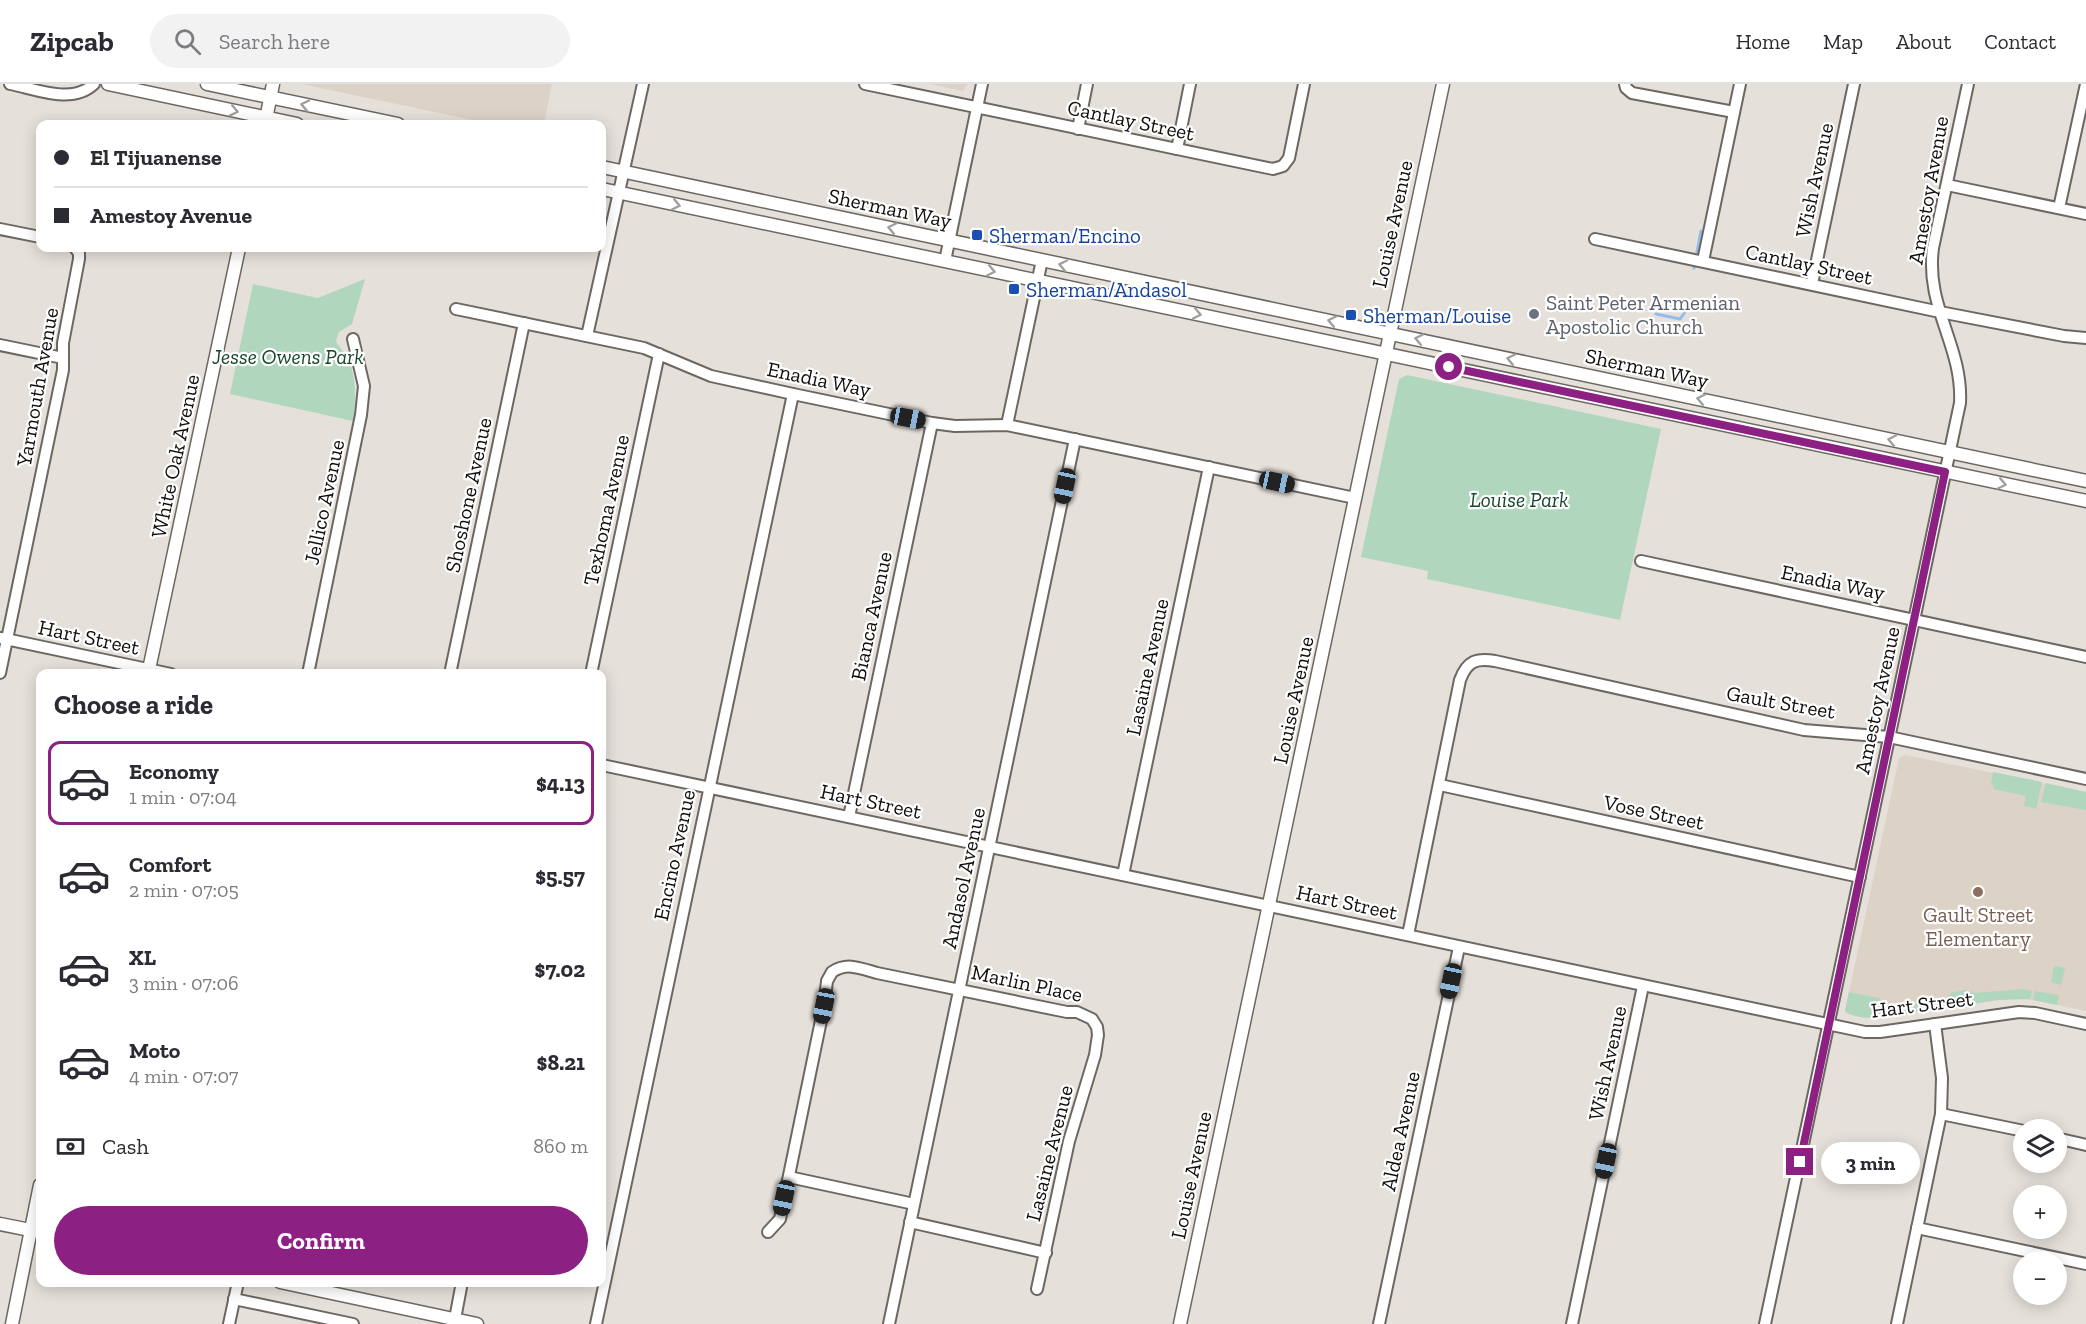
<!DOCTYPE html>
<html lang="en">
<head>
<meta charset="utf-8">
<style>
	:root { --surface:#fff; --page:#f2f2f3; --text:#2b2b33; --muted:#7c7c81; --line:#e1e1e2; --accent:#8d2083 }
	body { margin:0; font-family:"Zilla Slab",serif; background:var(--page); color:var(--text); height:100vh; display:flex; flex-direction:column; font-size:22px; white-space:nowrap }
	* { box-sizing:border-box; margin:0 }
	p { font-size:20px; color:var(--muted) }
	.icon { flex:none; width:33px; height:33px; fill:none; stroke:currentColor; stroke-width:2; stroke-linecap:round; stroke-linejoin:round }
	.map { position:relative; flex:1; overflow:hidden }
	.sheet { position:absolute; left:36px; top:585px; width:570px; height:618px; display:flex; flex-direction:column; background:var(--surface); border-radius:12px; box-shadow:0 3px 15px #0003 }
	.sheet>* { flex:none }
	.guide { position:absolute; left:36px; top:36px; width:570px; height:132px; border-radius:12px; box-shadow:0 3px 15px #0003; display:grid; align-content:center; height:132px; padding:0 18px; background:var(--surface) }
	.tools { position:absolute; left:2013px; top:1035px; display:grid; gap:12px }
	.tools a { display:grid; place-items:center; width:54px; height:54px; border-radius:50%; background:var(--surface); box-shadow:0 3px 15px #0003; font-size:30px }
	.end { position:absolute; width:27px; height:27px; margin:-14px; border:8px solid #8d2083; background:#fff; box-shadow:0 0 0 3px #fff }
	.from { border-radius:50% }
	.bubble { position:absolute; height:42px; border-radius:21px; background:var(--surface); box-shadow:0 3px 15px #0003; font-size:20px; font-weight:700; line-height:42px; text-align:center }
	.car { position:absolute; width:18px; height:36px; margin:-18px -9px; border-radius:8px; box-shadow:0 0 4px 2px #0007; background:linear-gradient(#222 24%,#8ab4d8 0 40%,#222 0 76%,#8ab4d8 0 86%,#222 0) }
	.guide b { display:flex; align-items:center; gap:21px; height:57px; font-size:22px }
	.guide b+b { border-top:2px solid var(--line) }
	.guide i { width:15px; height:15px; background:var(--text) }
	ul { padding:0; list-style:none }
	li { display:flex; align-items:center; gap:18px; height:84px; margin:0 12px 9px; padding:0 6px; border:3px solid transparent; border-radius:12px }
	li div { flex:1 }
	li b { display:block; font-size:22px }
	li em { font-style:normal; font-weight:700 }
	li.active { border-color:var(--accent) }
	li>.icon { width:54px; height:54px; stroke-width:1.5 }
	h2 { padding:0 18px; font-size:27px; line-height:72px }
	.pay { display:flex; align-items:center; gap:15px; height:66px; padding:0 18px; font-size:22px }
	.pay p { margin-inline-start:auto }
	.cta { display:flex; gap:12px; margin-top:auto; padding:12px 18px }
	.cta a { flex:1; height:69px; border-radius:36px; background:var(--accent); color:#fff; font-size:24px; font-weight:700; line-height:69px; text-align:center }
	header { display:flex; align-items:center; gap:36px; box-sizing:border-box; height:84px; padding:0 30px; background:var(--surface); border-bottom:2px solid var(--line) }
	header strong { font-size:28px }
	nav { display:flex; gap:33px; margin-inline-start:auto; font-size:21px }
	.search { width:420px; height:54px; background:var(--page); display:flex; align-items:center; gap:15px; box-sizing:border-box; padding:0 21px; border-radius:33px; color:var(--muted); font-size:22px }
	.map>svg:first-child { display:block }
	.built { fill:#ddd2c6 }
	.green { fill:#b0d6bd }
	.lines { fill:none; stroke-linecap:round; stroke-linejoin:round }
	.stream { stroke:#92bcec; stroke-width:3 }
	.minor-casing { stroke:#6c6761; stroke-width:14 }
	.major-casing { stroke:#6c6761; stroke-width:15 }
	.minor { stroke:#fff; stroke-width:10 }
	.major { stroke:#fff; stroke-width:12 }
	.oneway { stroke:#9f9f9e }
	.route { stroke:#8d2083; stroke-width:8 }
	.transit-dot { fill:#1a4fb4; stroke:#fff; stroke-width:2 }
	.worship-dot { fill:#6b7280; stroke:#fff; stroke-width:2 }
	.education-dot { fill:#8d6e63; stroke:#fff; stroke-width:2 }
	.labels { text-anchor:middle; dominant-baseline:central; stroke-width:4.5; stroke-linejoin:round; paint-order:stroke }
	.street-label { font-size:21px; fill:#100e0c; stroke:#fff }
	.transit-label { font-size:21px; fill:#164399; stroke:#fff; text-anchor:start }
	.worship-label { font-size:21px; fill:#5b616d; stroke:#fff; text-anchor:start }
	.park-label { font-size:21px; font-style:italic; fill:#17462d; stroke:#fff }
	.education-label { font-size:21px; fill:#785e54; stroke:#fff }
</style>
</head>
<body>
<header>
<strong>Zipcab</strong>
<div class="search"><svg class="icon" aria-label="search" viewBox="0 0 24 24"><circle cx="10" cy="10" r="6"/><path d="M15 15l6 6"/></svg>Search here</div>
<nav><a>Home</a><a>Map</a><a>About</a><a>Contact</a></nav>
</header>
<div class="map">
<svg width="2086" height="1240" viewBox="0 0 2086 1240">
	<rect width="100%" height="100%" fill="#e6e0da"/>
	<g class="built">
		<polygon points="301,0 552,0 544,40 492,40"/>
		<polygon points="929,0 968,0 963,7"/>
		<polygon points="1905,671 2086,708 2086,927 2033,916 2015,914 1880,933 1864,933 1847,930 1845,927 1899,674"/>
	</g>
	<g class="green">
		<path d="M365,195L352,240L339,248L336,257C339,264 344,267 347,273C357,292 356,317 353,337L230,310L253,200L318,214Z"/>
		<polygon points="1407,291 1661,345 1620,536 1427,495 1428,487 1361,473 1399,295"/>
		<polygon points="1993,688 2042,698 2036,725 2024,722 2026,712 1993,705 1994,702 1991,701"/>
		<polygon points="2046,699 2086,708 2086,726 2041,718"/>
		<polygon points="2054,882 2065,884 2061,901 2051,898"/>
		<polygon points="2022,905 2032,907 2030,915 1997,916 1939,925 1938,923 1951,909 1964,906 1976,909"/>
		<polygon points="2035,907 2059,911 2057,921 2033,916"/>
		<path d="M1849,908L1879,914L1890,924L1919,919L1927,926C1906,930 1862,941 1845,927Z"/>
	</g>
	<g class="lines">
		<g class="stream">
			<polyline points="1694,184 1701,147"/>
			<polyline points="1656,230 1680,235 1685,228"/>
		</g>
		<g class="minor-casing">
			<g id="minor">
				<path d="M10,0C36,5 72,21 94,0"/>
				<polyline points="865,0 1273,85 1283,82 1289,74 1304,0"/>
				<polyline points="1625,0 1626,4 1632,9 1734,28"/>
				<polyline points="1078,45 1087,0"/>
				<polyline points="1177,65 1190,0"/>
				<polyline points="1947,101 2086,130"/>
				<polyline points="2059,124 2086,0"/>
				<polyline points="0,145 40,153"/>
				<polyline points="1595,155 1940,228 2064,252 2086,254"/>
				<polyline points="945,177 982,0"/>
				<polyline points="1703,177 1740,0"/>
				<polyline points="1812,200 1854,0"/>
				<polyline points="456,225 644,264 711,292 793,310 932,339 955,342 1007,341 1355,414"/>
				<polyline points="587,252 643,0"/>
				<polyline points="0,261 63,274"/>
				<polyline points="1007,341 1042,176"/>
				<polyline points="1641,477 2086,573"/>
				<polyline points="1,554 171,590"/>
				<polyline points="0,589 63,286 63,259 79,175 79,169 75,164"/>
				<polyline points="308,590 361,331 364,302 353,255"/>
				<polyline points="450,590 524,239"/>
				<polyline points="591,590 659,270"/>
				<polyline points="602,681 1865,948 1880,948 2019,928 2035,929 2086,940"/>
				<polyline points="1440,701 1860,793"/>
				<polyline points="849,733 932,339"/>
				<polyline points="1123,791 1209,383"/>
				<path d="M1408,851L1460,596C1467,577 1476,574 1495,577L1804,646L1889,653L2086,695"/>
				<polyline points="1941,1030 2024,1047"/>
				<polyline points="2056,1054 2086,1061"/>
				<polyline points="789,1093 914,1120"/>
				<polyline points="910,1138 1046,1169"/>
				<polyline points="1917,1144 2086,1180"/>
				<path d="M768,1148L780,1135L824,922L827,897L832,888C847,878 860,884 877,889L1067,928H1077L1092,935L1097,943L1098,951L1095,971L1069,1057L1037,1205"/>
				<polyline points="234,1215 353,1240"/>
				<polyline points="455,1235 462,1198"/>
				<polyline points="229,1240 238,1198"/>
				<polyline points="596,1240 793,310"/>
				<polyline points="889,1240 1075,355"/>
				<polyline points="1379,1240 1459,863"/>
				<polyline points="1572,1240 1643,902"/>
				<path d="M1765,1240L1960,319C1963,262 1925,223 1933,164L1968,0"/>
				<polyline points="1897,1240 1941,1030 1942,994 1935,940"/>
			</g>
		</g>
		<g class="major-casing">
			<g id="major">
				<polyline points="108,0 297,40"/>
				<polyline points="207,0 398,40"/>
				<polyline points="265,40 273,0"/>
				<polyline points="602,83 2086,397"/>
				<polyline points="602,105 2086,417"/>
				<polyline points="148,590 239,164"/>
				<polyline points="0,1140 40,1148"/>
				<polyline points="280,1198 477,1240"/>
				<polyline points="12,1240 40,1101"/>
				<polyline points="1180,1240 1443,0"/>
			</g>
		</g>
		<use href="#minor" class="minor"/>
		<use href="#major" class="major"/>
	</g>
	<defs><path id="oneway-chevron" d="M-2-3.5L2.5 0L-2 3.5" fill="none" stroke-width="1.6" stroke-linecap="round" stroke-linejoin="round" transform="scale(1.5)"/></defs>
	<g class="oneway">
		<use href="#oneway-chevron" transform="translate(305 21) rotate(-168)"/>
		<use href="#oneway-chevron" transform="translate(234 27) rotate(12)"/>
		<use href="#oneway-chevron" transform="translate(676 121) rotate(12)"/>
		<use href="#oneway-chevron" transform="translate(892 144) rotate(-168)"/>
		<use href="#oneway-chevron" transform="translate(1063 181) rotate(-168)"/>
		<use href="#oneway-chevron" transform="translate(991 187) rotate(12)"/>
		<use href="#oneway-chevron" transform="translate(1197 230) rotate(12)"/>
		<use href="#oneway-chevron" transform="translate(1332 237) rotate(-168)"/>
		<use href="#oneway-chevron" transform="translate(1419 255) rotate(-168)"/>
		<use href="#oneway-chevron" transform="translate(1511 275) rotate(-168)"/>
		<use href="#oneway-chevron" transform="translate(1701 315) rotate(-168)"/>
		<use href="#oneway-chevron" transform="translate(1892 356) rotate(-168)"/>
		<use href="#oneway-chevron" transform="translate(2002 400) rotate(12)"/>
	</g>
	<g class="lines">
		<polyline class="route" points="1449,283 1945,388 1800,1078"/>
	</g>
	<g class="transit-dot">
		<rect x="971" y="145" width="12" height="12" rx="3"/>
		<rect x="1008" y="199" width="12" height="12" rx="3"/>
		<rect x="1345" y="225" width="12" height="12" rx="3"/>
	</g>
	<circle class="worship-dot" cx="1534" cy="230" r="6"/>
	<circle class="education-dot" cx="1978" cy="808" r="6"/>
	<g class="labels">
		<g class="street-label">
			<text transform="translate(1131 36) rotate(12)">Cantlay Street</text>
			<text transform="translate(1814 96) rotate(-78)">Wish Avenue</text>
			<text transform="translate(1928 106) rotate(-80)">Amestoy Avenue</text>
			<text transform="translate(890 124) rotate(12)">Sherman Way</text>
			<text transform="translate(1392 140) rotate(-78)">Louise Avenue</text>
			<text transform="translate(1809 180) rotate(12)">Cantlay Street</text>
			<text transform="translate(1647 284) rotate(12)">Sherman Way</text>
			<text transform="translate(819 295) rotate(12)">Enadia Way</text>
			<text transform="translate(37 303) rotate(-80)">Yarmouth Avenue</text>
			<text transform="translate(175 372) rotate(-78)">White Oak Avenue</text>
			<text transform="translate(468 411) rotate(-78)">Shoshone Avenue</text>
			<text transform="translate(324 418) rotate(-78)">Jellico Avenue</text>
			<text transform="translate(606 426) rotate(-78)">Texhoma Avenue</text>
			<text transform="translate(1833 498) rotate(12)">Enadia Way</text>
			<text transform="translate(871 532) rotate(-78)">Bianca Avenue</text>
			<text transform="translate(89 553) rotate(12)">Hart Street</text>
			<text transform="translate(1147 583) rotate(-78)">Lasaine Avenue</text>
			<text transform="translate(1293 616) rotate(-78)">Louise Avenue</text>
			<text transform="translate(1877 616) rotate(-78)">Amestoy Avenue</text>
			<text transform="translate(1781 618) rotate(10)">Gault Street</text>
			<text transform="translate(871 717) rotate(12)">Hart Street</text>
			<text transform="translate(1654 728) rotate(12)">Vose Street</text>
			<text transform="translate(674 771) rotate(-78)">Encino Avenue</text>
			<text transform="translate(963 794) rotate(-78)">Andasol Avenue</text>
			<text transform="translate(1347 818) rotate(12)">Hart Street</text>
			<text transform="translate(1027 899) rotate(12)">Marlin Place</text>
			<text transform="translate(1922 920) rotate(-7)">Hart Street</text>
			<text transform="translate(1607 979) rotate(-78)">Wish Avenue</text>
			<text transform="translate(1400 1047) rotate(-78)">Aldea Avenue</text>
			<text transform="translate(1049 1069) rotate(-76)">Lasaine Avenue</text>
			<text transform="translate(1191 1091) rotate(-78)">Louise Avenue</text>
		</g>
		<g class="transit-label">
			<text x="989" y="151">Sherman/Encino</text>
			<text x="1026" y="205">Sherman/Andasol</text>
			<text x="1363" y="231">Sherman/Louise</text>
		</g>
		<g class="worship-label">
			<text x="1546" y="218">Saint Peter Armenian<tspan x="1546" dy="24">Apostolic Church</tspan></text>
		</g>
		<g class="park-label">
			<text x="288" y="272">Jesse Owens Park</text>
			<text x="1519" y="415">Louise Park</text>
		</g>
		<g class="education-label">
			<text x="1978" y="830">Gault Street<tspan x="1978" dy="24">Elementary</tspan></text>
		</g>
	</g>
</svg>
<div class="tools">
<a><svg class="icon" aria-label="layers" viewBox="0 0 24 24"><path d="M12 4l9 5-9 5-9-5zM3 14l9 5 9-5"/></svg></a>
<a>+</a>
<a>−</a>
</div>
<i class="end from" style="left:1449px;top:283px"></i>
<i class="end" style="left:1800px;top:1078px"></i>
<div class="bubble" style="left:1821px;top:1058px;width:99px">3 min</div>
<i class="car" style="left:908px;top:334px;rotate:101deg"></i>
<i class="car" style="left:1277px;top:398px;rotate:102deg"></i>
<i class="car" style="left:1065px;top:402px;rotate:192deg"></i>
<i class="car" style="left:1451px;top:897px;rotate:192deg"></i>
<i class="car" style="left:824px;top:922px;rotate:191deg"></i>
<i class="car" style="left:1606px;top:1077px;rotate:192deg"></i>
<i class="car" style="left:784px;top:1114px;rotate:192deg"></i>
<div class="guide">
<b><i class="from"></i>El Tijuanense</b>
<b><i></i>Amestoy Avenue</b>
</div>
<section class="sheet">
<h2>Choose a ride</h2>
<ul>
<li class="active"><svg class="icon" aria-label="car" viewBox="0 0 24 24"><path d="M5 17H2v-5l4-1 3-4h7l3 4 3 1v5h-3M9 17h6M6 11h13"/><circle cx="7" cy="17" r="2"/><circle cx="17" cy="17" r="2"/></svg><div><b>Economy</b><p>1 min · 07:04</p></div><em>$4.13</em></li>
<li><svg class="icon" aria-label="car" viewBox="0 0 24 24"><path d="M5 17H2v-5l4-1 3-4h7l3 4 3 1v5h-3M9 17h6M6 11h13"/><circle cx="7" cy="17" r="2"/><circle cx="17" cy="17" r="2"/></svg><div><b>Comfort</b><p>2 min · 07:05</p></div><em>$5.57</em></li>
<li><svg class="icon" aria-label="car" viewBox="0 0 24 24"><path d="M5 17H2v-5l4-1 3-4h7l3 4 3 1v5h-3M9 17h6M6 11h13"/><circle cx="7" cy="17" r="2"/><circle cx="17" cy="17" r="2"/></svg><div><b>XL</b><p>3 min · 07:06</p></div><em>$7.02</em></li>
<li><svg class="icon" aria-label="car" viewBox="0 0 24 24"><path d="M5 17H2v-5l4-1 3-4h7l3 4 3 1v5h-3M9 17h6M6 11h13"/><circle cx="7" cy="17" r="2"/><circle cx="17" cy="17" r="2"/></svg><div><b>Moto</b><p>4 min · 07:07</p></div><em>$8.21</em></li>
</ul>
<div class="pay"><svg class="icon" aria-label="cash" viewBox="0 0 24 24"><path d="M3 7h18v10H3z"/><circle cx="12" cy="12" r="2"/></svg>Cash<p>860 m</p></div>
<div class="cta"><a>Confirm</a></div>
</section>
</div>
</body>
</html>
